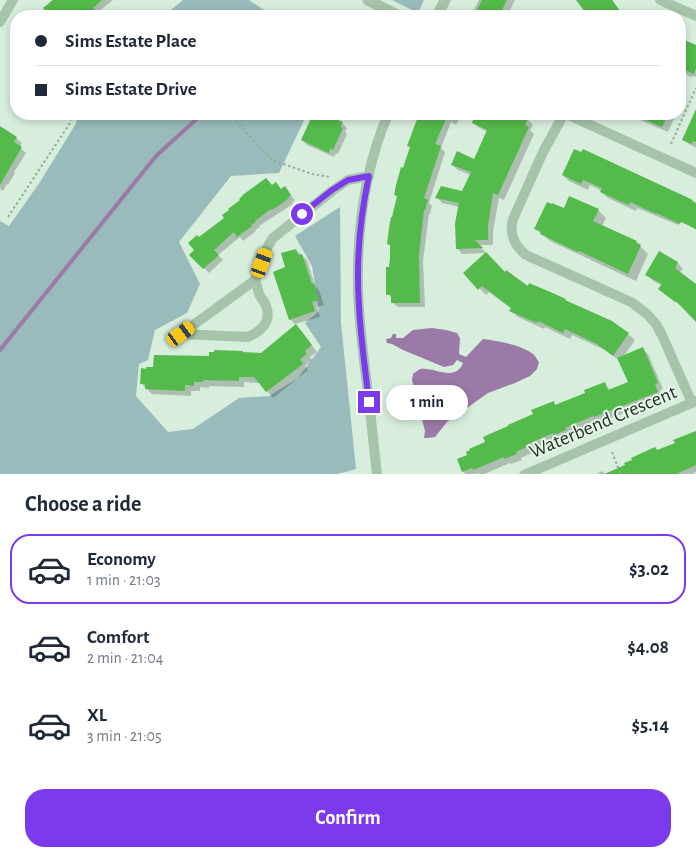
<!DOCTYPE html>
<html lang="en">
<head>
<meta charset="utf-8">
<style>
	:root { --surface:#fff; --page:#f6f6f7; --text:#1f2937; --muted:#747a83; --line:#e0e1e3; --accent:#7c3aed }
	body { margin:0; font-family:"Alegreya Sans",sans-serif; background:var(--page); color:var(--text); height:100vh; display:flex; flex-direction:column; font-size:19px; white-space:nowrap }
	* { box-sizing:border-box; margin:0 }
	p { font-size:16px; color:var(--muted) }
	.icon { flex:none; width:28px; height:28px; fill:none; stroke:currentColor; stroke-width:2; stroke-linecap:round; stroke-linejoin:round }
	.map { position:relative; height:474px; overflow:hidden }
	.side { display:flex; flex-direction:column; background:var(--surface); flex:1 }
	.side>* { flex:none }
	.guide { position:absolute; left:10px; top:10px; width:676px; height:110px; border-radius:20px; box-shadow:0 2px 8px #0003; display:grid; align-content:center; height:110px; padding:0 25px; background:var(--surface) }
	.end { position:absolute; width:22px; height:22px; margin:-11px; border:6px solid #7c3aed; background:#fff; box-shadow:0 0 0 2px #fff }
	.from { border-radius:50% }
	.bubble { position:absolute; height:35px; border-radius:18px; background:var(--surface); box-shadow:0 2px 8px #0003; font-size:16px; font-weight:600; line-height:35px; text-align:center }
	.car { position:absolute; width:15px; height:30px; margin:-15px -8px; border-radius:6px; box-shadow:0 0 4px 1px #0007; background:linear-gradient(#f5c518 24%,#345 0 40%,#f5c518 0 76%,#345 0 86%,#f5c518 0) }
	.guide b { display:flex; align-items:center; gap:18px; height:48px; font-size:19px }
	.guide b+b { border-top:1px solid var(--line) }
	.guide i { width:12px; height:12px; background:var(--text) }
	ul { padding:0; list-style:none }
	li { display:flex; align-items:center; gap:15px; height:70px; margin:0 10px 8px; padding:0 15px; border:2px solid transparent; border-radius:20px }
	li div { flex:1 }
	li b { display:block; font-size:19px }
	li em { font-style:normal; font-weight:600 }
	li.selected { border-color:var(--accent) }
	li>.icon { width:45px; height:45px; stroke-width:1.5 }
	h2 { padding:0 25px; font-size:22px; line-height:60px }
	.primary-button { display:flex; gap:10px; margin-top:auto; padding:10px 25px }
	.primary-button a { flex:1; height:58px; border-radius:20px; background:var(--accent); color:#fff; font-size:20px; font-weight:600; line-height:58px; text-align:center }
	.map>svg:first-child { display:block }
	.green { fill:#9abbbb }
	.water { fill:#9b7aa8 }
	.shadow { fill:#0003 }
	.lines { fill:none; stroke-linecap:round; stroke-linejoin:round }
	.stream { stroke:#9b7aa8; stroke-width:4 }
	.building { fill:#54ba4b }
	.path { stroke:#90b094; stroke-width:2; stroke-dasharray:2.5 2.5; stroke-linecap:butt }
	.minor { stroke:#a6c4aa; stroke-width:10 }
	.tertiary { stroke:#a6c4aa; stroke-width:11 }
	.route { stroke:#7c3aed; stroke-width:6 }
	.labels { text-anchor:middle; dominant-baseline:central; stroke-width:4; stroke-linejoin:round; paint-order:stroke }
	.street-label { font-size:20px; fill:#263126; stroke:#e4f6e8 }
</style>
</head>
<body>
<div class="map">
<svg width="696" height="475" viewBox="0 0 696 475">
	<rect width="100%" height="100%" fill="#d8eedd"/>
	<g class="green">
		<polygon points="183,0 249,0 273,16 164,16"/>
		<polygon points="392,0 424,0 418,13"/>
		<polygon points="79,114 307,114 279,173 231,176 179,242 200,284 187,313 155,330 148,360 139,364 136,396 168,432 193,429 239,398 269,396 298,378 321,347 305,323 319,311 312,266 295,236 340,207 341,323 356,469 334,475 0,474 0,221 9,226 40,182 75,125"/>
	</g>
	<path class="water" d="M432,328L446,330L457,333L460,338L459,354L466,357L483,339C498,341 523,345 534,355C536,357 538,361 539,362L537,369L530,376L515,383L488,393L447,422L435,437L428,438H424L425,431L412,380L413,374C414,373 420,369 420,369C434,366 455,383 463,363L457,360L453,365L444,367L403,350L392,344L387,343L386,339L391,338L393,334H396V338H403L413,330Z"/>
	<g class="shadow">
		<polygon points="52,0 113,0 97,13 99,16 51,16 45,8"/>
		<polygon points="479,0 515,0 507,16 471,16"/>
		<polygon points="578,0 612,0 618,11 630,16 614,16 615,13 611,16 589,16"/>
		<polygon points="680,39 696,46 696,77 694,76 691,77 680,71"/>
		<polygon points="314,114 321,114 342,123 347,128 345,132 347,134 338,154 336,153 334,157 307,145 302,140"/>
		<polygon points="423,114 462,114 456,125 451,122 441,148 445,152 429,203 432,206 430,214 429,214 423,261 425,307 398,307 392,302 392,299 388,294 391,246 389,244 398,197 395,195 411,148 408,146"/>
		<polygon points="476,114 482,114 496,120 499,114 515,114 527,119 533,125 530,130 534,134 504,200 499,198 493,231 493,245 479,245 486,253 462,254 457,248 459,207 442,203 437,197 463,193 471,175 458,170 452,165 475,161 488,132 478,127 472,122"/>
		<polygon points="626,114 676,114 668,132"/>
		<polygon points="696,116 696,148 689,144 683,139"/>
		<polygon points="0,134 16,138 22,143 19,147 26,153 14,172 15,173 8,185 7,184 3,191 0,189"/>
		<polygon points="563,175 692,201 696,204 696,230 682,220 678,225 637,208 636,211 608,198 601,192 602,191 590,185 588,190 569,181"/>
		<polygon points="272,186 282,190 285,188 295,200 292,203 293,204 259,226 260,227 255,230 256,231 243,241 240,237 218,255 223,260 209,273 191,255 196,250 198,238"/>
		<polygon points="564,210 598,210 606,218 602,226 636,242 648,254 636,281 550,241 536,229"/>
		<polygon points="296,250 307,260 315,286 319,290 324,305 317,307 320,317 295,324 290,319 287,268"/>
		<polygon points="659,253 678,263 683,269 679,273 696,286 696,320 682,304 681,306 665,294 662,286 652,280 647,274"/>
		<polygon points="465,273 505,273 528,288 554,295 628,334 635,340 624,356 642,348 648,354 663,389 660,390 663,398 601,422 600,421 570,434 571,436 561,440 559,439 535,449 536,451 521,458 522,460 511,464 510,463 482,475 478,473 475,475 466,475 463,471 468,456 487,442 553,403 557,406 587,393 604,383 611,391 629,383 620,361 605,350 572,335 570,339 545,327 544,329 518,317 511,311 512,309 489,292 486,295"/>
		<polygon points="302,332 317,352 310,357 312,360 305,366 308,370 273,398 260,383 244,382 244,387 209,386 209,388 200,387 200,391 191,391 191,396 152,394 141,383 155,368 210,357 261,354"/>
		<polygon points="696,432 696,472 691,475 595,475 602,471 605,474 676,443"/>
	</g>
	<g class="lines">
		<polyline class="stream" points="0,350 156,156 202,114"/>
	</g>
	<g class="building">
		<polygon points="53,0 102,0 93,8 96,11 90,16 49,16 43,8"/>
		<polygon points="482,0 507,0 499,16 474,16"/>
		<polygon points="576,0 612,0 624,16 588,16"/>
		<polygon points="680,38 696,45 696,68 694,74 687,71 683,72 680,64"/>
		<polygon points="696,109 696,142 693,141 691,144 682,140"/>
		<polygon points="313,114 324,114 343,122 340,127 343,128 333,150 330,148 329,153 301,140"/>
		<polygon points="419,114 448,114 435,144 441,146 424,198 428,200 425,210 424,210 419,255 420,303 391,303 391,295 386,295 386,267 389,267 390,258 390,245 387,244 389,228 391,217 392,217 397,196 394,195 396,185 401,167 403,168 410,147 407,146"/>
		<polygon points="476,114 518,114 528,118 525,125 529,127 498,195 493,193 488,225 488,240 475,240 483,248 456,249 455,223 459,203 435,198 441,186 462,191 471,172 451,165 457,151 474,159 487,130 472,123"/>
		<polygon points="632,114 668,114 662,127"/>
		<polygon points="0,126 17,137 14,142 22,147 0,185"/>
		<polygon points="574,149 581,152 583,149 693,200 692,201 696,203 696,229 681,222 680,224 656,213 656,214 630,202 629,205 600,192 602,188 583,180 581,184 562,175"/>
		<polygon points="266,178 272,185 276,182 281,189 285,186 291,195 288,197 289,198 281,204 272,210 271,209 255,221 256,222 251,225 252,226 237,237 234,232 214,250 219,255 203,269 189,255 194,250 188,243 197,235 199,237 224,218 222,215 229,210 228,209 240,200 239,199 244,194"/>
		<polygon points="569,196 599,209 593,221 637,241 636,242 641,245 628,274 579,251 578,252 567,247 540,234 541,232 534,229 547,202 552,204 552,203 564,208"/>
		<polygon points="296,249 298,255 302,254 312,284 314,283 319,300 312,302 315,311 289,320 273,272 285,267 281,253"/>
		<polygon points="659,251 678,262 675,268 696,284 696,322 676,301 675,302 658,289 662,284 645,275"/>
		<polygon points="486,252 505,272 506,270 528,286 529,283 555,294 566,299 565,300 612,321 629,333 613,356 597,344 565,329 563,333 538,321 537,323 509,311 511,308 482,286 478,290 463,273"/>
		<polygon points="296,324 312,345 305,351 307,354 300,359 303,364 266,392 254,377 239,377 239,381 204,380 203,382 194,382 194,386 185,385 185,391 145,389 145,384 140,384 141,368 146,369 146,367 153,367 154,355 209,356 209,352 214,352 214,350 243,351 243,352 261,353"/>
		<polygon points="643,347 658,383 655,384 658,392 594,417 593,416 565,428 566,430 554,435 553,433 530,443 531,445 516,452 517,454 504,459 504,457 473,470 472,468 462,472 457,459 467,455 466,452 470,450 469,449 485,442 483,437 508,426 508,425 533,414 531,410 554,401 555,405 585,393 584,390 605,382 608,390 628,382 617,358"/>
		<polygon points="696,431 696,465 674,475 602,475 625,465 624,463 632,460 631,458 655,447 657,450 675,443 673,440"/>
	</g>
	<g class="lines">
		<g class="path">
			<polyline points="229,114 272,160 312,174 331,177"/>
			<polyline points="671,144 696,88"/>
			<polyline points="8,217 70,123 72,114"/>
			<polyline points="612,452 621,475"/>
		</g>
		<g class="minor">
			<polyline points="660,0 696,16"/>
			<polyline points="0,22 13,0"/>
			<path d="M564,114L543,152L513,219C509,234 514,245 526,255L631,302L647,314L656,324L662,335L692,403"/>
			<polyline points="566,114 696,173"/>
			<polyline points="181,334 255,280 268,246 273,238 332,191 348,180 369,176"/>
			<path d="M181,334L248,337C261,331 272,322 266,306C265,302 262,299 260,296C258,291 257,285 255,280"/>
			<path d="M377,475C373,437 369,399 364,361C361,332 357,303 358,274C358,219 367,164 388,114"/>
			<polyline points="524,475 696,401"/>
		</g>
		<g class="tertiary">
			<polyline points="368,0 399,16"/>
			<polyline points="437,16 445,0"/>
		</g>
	</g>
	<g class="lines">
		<path class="route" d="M302,214L332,190L348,180L369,176C362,208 358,241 358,275C358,317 364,360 369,402"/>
	</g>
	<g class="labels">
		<g class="street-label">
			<text transform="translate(603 422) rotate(-23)">Waterbend Crescent</text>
		</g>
	</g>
</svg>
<i class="end from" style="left:302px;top:214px"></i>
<i class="end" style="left:369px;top:402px"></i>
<div class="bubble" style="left:386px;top:385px;width:82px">1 min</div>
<i class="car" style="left:262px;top:263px;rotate:20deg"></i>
<i class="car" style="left:181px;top:334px;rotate:54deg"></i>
<div class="guide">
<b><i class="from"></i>Sims Estate Place</b>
<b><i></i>Sims Estate Drive</b>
</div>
</div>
<section class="side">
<h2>Choose a ride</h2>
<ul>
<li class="selected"><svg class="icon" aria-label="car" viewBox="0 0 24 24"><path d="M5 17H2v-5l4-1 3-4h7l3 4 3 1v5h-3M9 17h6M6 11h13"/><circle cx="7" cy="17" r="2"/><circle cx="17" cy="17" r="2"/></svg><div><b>Economy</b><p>1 min · 21:03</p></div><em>$3.02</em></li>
<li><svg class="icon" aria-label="car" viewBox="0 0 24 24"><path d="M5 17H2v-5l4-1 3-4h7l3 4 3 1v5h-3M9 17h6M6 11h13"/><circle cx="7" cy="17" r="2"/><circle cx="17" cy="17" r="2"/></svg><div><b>Comfort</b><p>2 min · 21:04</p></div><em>$4.08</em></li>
<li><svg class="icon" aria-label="car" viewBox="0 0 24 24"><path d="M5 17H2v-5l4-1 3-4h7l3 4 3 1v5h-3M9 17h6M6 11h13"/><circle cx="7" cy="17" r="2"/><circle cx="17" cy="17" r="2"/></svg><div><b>XL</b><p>3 min · 21:05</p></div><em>$5.14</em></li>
</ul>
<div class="primary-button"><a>Confirm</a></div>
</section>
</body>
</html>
